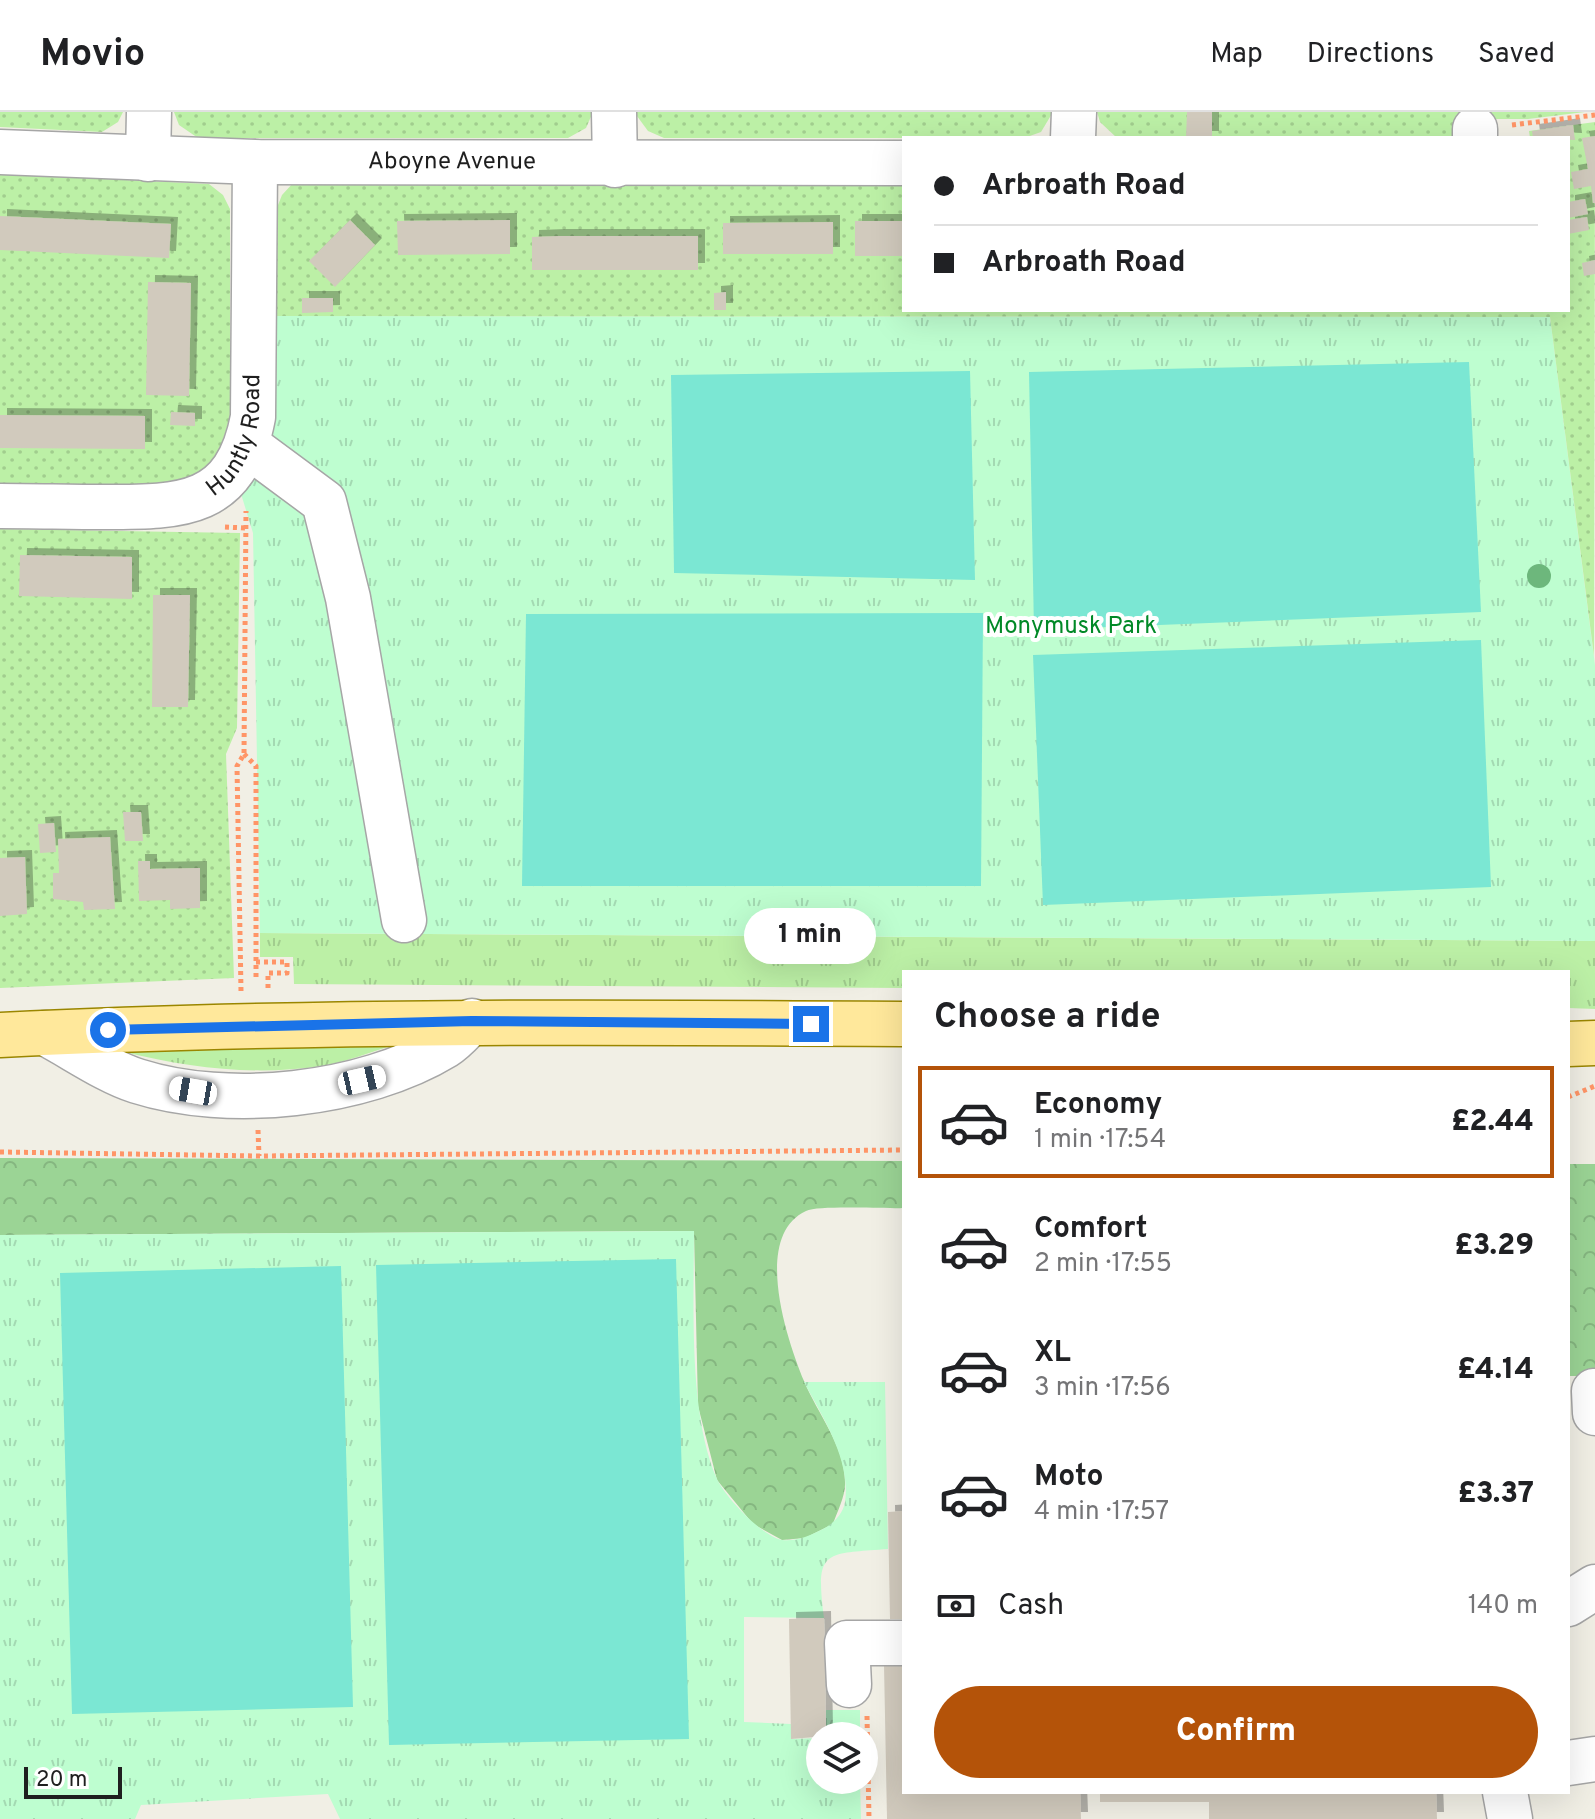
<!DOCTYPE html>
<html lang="en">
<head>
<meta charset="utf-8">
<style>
	:root { --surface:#fff; --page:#f2f2f2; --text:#202124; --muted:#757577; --line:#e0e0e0; --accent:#b45309 }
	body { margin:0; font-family:Overpass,sans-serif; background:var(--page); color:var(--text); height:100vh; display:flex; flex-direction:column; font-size:30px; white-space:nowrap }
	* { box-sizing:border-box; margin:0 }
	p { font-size:26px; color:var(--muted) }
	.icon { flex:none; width:44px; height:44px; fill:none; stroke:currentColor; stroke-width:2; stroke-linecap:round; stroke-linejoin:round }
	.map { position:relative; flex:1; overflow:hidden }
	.sheet { position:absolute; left:902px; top:858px; width:668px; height:824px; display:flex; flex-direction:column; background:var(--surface); border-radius:0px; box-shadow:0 8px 32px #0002 }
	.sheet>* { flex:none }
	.top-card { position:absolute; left:902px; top:24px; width:668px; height:176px; border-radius:0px; box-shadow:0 8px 32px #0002; display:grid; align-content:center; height:176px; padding:0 32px; background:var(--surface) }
	.buttons { position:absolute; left:806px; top:1610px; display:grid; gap:16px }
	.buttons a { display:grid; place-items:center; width:72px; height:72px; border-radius:50%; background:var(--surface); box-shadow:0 8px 32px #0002; font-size:40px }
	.scale { position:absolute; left:24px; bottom:20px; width:98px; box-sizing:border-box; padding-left:8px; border:4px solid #1f1f1f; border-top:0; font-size:22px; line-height:28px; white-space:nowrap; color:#1f1f1f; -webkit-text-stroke:6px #fff; paint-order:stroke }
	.end { position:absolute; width:36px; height:36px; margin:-18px; border:10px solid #1a73e8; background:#fff; box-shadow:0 0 0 4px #fff }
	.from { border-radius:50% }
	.bubble { position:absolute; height:56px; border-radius:28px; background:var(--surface); box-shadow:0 8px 32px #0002; font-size:26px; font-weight:800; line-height:56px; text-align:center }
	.car { position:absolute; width:24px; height:48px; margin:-24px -12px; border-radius:10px; box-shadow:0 0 6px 2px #0007; background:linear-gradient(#fff 24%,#345 0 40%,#fff 0 76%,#345 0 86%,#fff 0) }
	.top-card b { display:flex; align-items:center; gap:28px; height:76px; font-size:30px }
	.top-card b+b { border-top:2px solid var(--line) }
	.top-card i { width:20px; height:20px; background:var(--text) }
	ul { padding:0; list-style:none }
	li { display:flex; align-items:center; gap:24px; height:112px; margin:0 16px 12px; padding:0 16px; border:4px solid transparent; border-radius:0px }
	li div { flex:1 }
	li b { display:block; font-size:30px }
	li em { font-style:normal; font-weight:800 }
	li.active { border-color:var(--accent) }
	li>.icon { width:72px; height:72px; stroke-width:1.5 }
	h2 { padding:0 32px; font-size:36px; line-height:96px }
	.pay { display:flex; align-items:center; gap:20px; height:88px; padding:0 32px; font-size:30px }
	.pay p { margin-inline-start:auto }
	.primary-button { display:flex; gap:16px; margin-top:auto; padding:16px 32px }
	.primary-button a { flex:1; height:92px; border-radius:48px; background:var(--accent); color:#fff; font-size:32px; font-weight:800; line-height:92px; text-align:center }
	header { display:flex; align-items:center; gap:48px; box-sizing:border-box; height:112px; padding:0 40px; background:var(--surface); border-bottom:2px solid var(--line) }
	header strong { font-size:38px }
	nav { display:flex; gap:44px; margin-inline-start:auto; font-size:28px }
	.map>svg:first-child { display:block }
	.grass { fill:url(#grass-tufts) }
	.forest { fill:url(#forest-crowns) }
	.park { fill:url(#park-tufts) }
	.garden { fill:url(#garden-dots) }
	.pitch { fill:#7be7d3 }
	.building { fill:#d1cabd; filter:url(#shadow) }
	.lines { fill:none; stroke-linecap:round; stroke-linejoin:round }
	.minor-casing { stroke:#a6a6a6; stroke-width:47 }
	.major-casing { stroke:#9a8600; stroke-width:47 }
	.path { stroke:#ff9567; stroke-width:5; stroke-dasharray:4 4; stroke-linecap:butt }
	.minor { stroke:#fff; stroke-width:44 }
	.major { stroke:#ffe89b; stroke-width:44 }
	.tree { fill:#6db77c }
	.route { stroke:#1a73e8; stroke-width:10 }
	.labels { text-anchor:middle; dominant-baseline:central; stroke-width:8; stroke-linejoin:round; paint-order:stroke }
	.street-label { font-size:24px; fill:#1f1f1f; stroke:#fff }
	.park-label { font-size:24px; fill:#018927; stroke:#fff }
</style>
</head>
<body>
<header>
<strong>Movio</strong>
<nav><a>Map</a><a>Directions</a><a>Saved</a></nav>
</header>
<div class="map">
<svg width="1595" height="1707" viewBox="0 0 1595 1707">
	<defs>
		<pattern id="grass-tufts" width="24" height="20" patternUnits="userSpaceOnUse" patternTransform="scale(2)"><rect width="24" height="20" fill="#bcf0a6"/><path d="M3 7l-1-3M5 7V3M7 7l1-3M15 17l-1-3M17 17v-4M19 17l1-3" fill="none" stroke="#a1cd8e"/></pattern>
		<pattern id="forest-crowns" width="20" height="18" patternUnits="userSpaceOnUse" patternTransform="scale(2)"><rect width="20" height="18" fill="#9bd495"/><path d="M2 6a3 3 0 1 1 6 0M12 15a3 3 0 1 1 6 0" fill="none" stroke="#85b680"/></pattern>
		<pattern id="park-tufts" width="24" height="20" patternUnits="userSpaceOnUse" patternTransform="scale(2)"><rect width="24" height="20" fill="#befed0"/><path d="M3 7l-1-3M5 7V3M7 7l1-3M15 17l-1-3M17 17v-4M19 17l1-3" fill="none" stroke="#a3d9b2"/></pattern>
		<pattern id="garden-dots" width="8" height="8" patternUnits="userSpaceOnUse" patternTransform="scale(2)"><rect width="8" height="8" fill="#bcf0a6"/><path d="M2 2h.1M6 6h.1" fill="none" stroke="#a1cd8e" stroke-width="1.8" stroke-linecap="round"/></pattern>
		<filter id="shadow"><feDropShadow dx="7" dy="-7" stdDeviation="0" flood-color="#0004"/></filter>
	</defs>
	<rect width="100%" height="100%" fill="#f1efe5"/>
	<g class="grass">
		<polygon points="260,821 1595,829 1595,897 1568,896 1568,860 904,860 904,876 294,872 293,845 260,845"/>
		<path d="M394,933C370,940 346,950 322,954C254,964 190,956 124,940Z"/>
	</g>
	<g class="forest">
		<path d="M0,1046L904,1049V1096C885,1097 819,1093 806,1099C752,1124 787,1228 804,1269C817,1301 845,1334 845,1370C846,1383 837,1400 833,1412L805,1426L782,1428L753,1412L717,1368L698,1294L694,1119L0,1123Z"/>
		<rect x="1568" y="1052" width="27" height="212"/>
	</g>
	<g class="park">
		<polygon points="275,204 1550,205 1595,553 1595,829 260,821 253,421 238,372 274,318"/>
		<path d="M694,1119C694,1190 688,1303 717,1367C725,1385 763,1425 782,1428C796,1430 811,1423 823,1417C833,1412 843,1402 845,1390C851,1348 823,1306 804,1270H885L888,1437C824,1442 815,1437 824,1506L744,1505V1610L791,1612V1627L820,1626V1668H860L861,1707H340L328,1682L141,1693L135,1707H0V1123Z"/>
		<rect x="826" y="1598" width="34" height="26"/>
	</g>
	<g class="garden">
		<polygon points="0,0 123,0 118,10 102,20 0,15"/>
		<polygon points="174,0 593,0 586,16 568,26 198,26 179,13"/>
		<polygon points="634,0 1053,0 1041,20 1024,26 664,26 648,19"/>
		<polygon points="1097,0 1585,0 1528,7 1456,7 1452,26 1117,26 1100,10"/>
		<polygon points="1595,10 1594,544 1550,205 275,204 276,98 282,83 294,70 904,72 904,198 1568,198 1568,26 1530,26 1529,19"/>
		<path d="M0,62L209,72L223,83L230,97V303C225,324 218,350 198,362C161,384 47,372 0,372Z"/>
		<polygon points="0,417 240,421 237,616 226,642 234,866 0,876"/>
	</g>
	<g class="pitch">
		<polygon points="1469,250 1481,500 1034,518 1029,260"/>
		<polygon points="970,259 975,468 674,461 671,263"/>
		<polygon points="983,501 981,774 522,774 526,502"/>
		<polygon points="1481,528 1491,775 1043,793 1033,543"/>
		<polygon points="676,1147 689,1627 389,1633 376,1153"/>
		<polygon points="341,1154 353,1595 72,1602 60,1161"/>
	</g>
	<g class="building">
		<polygon points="1187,0 1212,0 1212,26 1186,26"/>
		<polygon points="1573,13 1575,28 1533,26 1532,19"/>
		<polygon points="1595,24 1595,91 1593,91 1591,74 1574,77 1571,60 1588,57 1582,26"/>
		<polygon points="1585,87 1588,102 1568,106 1568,90"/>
		<polygon points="0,104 171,112 169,146 0,138"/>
		<polygon points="1587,105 1589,118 1568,122 1568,108"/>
		<polygon points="350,108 375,133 335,175 309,149"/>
		<polygon points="510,108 510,142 398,143 397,109"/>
		<rect x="855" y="109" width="49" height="35"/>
		<polygon points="833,110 833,142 723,142 723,111"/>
		<polygon points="559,124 698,124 698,158 532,158 532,125"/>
		<polygon points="1595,148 1595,162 1584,164 1582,151"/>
		<polygon points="148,170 191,171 189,284 146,283"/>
		<polygon points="726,180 726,198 714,198 714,181"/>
		<polygon points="302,186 333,186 333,200 302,201"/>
		<polygon points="171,300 195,301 195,314 170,313"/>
		<polygon points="0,303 145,304 145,337 0,336"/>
		<polygon points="20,443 132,445 132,487 19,484"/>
		<polygon points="153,483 190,483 188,595 152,595"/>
		<polygon points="123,700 141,700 143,729 125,729"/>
		<polygon points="54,711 56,740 40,741 38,712"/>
		<polygon points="110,725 115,797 84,798 83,790 53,787 53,761 59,761 58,727"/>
		<polygon points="25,745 27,802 0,804 0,746"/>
		<polygon points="138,749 150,749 150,757 200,756 200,796 170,797 170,788 139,789"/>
		<polygon points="904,1399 904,1507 890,1507 888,1400"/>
		<polygon points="824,1506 826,1624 791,1627 789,1507"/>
		<polygon points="884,1552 904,1552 904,1680 1080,1680 1081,1707 887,1707"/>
		<polygon points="1100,1680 1436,1680 1437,1707 1209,1707 1209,1690 1100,1690"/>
	</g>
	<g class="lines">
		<g class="minor-casing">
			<g id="minor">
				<polyline points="614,0 615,53"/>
				<polyline points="1475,17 1475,26"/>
				<polyline points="1073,26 1074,0"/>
				<path id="s1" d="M0,40L255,50L904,51"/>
				<polyline points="148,47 149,0"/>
				<polyline points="247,333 324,390 348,486 404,808"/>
				<path id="s2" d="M0,394C35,394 70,395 105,395C183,395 236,395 253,305L255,50"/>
				<path d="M45,921C74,936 106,959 137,969C228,998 363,984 445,934C455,928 464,917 472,909"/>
				<polyline points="1594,1279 1595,1301"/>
				<polyline points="1568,1492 1595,1475"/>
				<polyline points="849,1573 847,1531 904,1531"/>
				<polyline points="1568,1651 1595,1647"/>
				<polyline points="1505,1680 1510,1707"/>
			</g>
		</g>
		<g class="major-casing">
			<g id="major">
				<path d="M0,923C302,908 602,910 904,912"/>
				<polyline points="1568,932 1595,931"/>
			</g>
		</g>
		<g class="path">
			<polyline points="1512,13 1595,3"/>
			<polyline points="225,415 246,416"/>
			<polyline points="244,642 256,654 256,865"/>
			<polyline points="256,850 287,850 287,861 268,861 268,879"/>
			<polyline points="241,879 237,654 244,642 246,399"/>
			<polyline points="1568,985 1595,974"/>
			<polyline points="258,1018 259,1044"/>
			<polyline points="0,1040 259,1044 904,1038"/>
			<polyline points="867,1604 869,1707"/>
		</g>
		<use href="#minor" class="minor"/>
		<use href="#major" class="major"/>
	</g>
	<circle class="tree" cx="1539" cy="464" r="12"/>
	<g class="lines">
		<polyline class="route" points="108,918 472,909 811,912"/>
	</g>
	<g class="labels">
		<g class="street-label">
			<text stroke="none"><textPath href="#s1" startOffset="452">Aboyne Avenue</textPath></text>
			<text stroke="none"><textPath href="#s2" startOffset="278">Huntly Road</textPath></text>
		</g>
		<g class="park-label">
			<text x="1071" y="515">Monymusk Park</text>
		</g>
	</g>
</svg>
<div class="buttons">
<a><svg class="icon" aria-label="layers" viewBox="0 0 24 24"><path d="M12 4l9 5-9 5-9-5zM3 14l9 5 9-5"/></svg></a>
</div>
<div class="scale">20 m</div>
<i class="end from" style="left:108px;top:918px"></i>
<i class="end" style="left:811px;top:912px"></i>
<div class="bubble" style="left:744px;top:796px;width:132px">1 min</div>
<i class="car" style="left:362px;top:968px;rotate:77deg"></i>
<i class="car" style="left:193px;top:979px;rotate:280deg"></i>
<div class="top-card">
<b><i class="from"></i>Arbroath Road</b>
<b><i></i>Arbroath Road</b>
</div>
<section class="sheet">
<h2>Choose a ride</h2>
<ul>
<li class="active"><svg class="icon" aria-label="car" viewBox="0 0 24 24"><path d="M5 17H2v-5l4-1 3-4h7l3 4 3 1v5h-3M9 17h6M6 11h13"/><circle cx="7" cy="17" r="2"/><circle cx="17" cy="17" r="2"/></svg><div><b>Economy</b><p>1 min · 17:54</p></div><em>£2.44</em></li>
<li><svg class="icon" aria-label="car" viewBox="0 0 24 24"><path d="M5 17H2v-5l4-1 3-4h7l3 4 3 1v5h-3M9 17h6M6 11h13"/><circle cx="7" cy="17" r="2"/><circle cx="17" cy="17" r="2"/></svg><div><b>Comfort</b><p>2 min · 17:55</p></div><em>£3.29</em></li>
<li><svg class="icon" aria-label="car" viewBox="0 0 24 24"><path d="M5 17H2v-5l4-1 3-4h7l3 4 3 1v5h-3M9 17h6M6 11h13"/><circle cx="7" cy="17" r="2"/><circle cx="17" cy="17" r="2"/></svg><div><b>XL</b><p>3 min · 17:56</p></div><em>£4.14</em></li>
<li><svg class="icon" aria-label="car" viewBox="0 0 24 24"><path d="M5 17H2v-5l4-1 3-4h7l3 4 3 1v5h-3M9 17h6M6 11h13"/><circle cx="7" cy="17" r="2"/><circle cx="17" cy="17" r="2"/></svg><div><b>Moto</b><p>4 min · 17:57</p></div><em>£3.37</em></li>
</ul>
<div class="pay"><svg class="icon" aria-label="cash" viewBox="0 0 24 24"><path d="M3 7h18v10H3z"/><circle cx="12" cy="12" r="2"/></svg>Cash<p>140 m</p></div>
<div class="primary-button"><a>Confirm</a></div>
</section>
</div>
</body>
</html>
